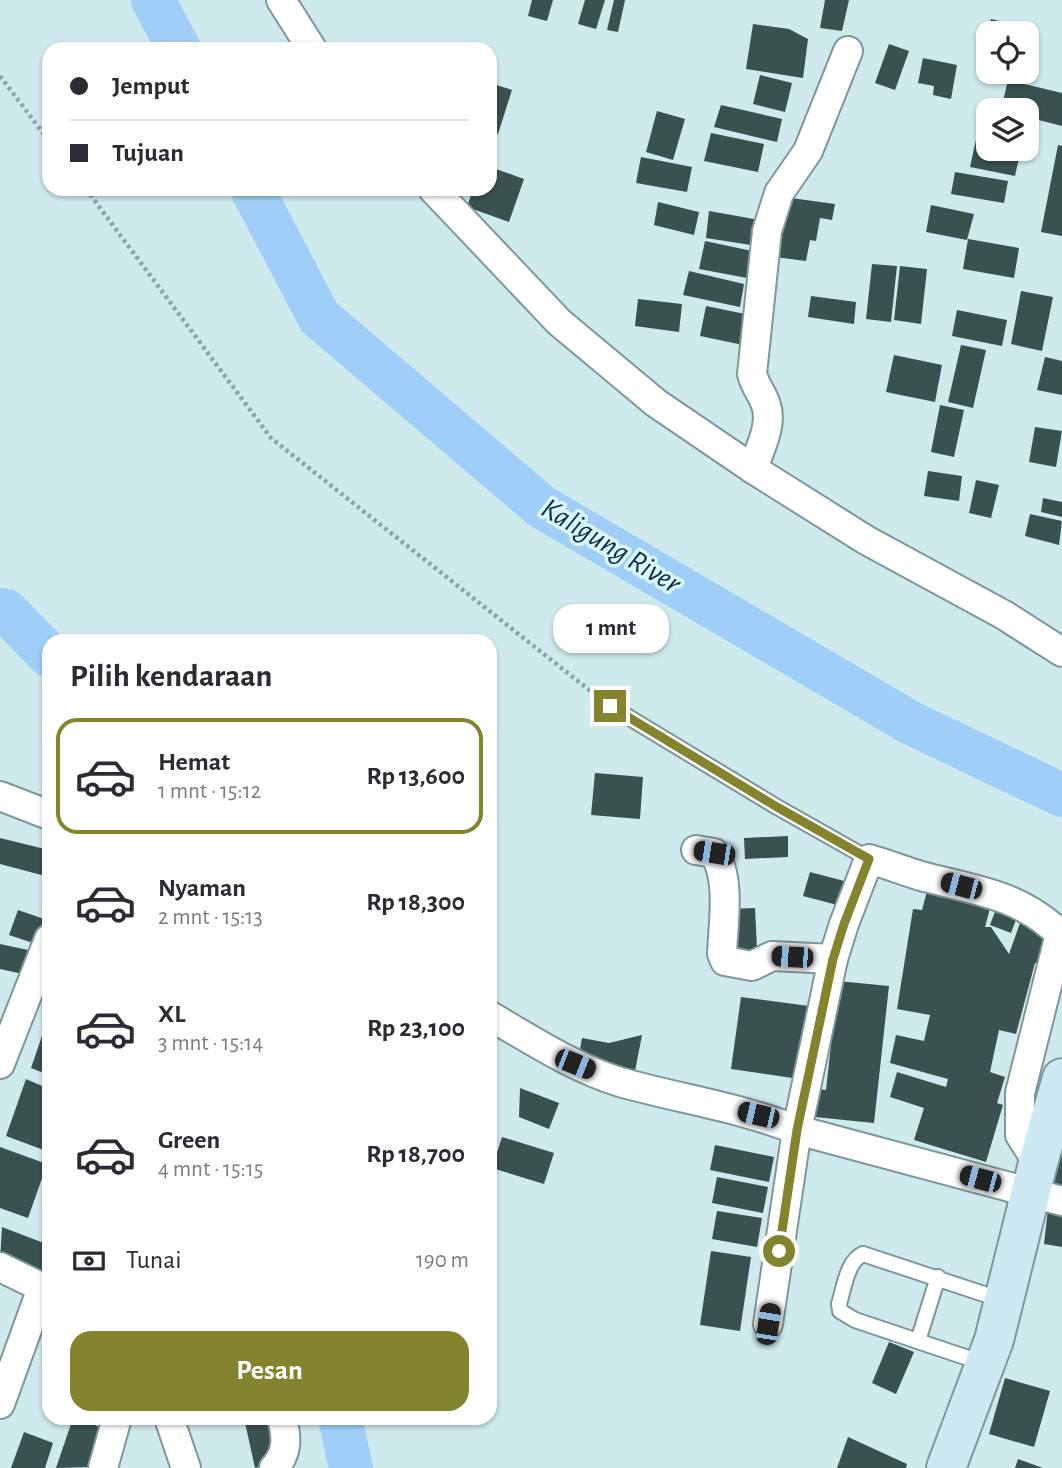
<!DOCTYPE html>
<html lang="id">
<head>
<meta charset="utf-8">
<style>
	:root { --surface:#fff; --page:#f7f7f7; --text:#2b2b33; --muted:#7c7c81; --line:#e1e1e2; --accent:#84842e }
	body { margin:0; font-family:"Alegreya Sans",sans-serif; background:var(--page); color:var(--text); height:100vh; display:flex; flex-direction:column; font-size:26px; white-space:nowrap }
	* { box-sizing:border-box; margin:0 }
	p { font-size:23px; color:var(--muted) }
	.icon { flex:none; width:38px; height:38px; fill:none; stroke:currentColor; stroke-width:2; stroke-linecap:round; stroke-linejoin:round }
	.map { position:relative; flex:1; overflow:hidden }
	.sheet { position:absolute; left:42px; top:634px; width:455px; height:791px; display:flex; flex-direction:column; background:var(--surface); border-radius:21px; box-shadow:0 2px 5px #0004 }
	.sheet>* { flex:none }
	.hud { position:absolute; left:42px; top:42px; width:455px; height:154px; border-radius:21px; box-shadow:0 2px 5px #0004; display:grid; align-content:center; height:154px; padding:0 28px; background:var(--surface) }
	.buttons { position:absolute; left:976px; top:21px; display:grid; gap:14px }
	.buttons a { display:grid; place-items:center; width:63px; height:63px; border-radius:14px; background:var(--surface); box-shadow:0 2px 5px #0004; font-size:35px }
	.end { position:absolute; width:32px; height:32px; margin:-16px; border:9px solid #84842e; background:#fff; box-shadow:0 0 0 4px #fff }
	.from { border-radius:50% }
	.bubble { position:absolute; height:49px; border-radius:21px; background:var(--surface); box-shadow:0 2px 5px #0004; font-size:23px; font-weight:600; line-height:49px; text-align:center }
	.car { position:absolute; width:21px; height:42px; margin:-21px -10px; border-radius:9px; box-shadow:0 0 5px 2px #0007; background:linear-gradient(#222 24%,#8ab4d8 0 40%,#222 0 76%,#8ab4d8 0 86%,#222 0) }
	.hud b { display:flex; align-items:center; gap:24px; height:66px; font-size:26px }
	.hud b+b { border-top:2px solid var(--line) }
	.hud i { width:18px; height:18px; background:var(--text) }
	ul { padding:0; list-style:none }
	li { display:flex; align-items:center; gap:21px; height:116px; margin:0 14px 10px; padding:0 14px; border:4px solid transparent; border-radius:21px }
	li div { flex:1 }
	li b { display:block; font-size:26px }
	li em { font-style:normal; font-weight:600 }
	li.on { border-color:var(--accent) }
	li>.icon { width:63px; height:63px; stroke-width:1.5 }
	h2 { padding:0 28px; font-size:32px; line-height:84px }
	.pay { display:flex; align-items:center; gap:18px; height:77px; padding:0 28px; font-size:26px }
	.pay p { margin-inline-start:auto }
	.button { display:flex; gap:14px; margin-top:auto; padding:14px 28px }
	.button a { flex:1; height:80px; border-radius:21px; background:var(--accent); color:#fff; font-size:28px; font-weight:600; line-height:80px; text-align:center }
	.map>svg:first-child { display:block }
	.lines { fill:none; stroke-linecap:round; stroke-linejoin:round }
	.river { stroke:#9fcff8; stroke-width:44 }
	.building { fill:#39524f }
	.lane-casing { stroke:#7d979b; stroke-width:18 }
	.street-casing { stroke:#7d979b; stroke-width:32 }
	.secondary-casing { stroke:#7d979b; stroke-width:42 }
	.path { stroke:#8ea4a6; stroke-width:4.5; stroke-dasharray:3.5 3.5; stroke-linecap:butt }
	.lane { stroke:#fff; stroke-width:14 }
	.street { stroke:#fff; stroke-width:28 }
	.secondary { stroke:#cce9f4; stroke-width:38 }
	.route { stroke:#84842e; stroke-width:9 }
	.labels { text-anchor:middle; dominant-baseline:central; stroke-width:7; stroke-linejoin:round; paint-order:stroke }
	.water-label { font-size:30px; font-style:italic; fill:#0a2e49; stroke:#dbf7fb }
</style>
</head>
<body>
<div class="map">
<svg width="1062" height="1468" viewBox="0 0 1062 1468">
	<rect width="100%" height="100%" fill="#ceeaed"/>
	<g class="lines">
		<g class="river">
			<polyline points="153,0 179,49"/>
			<polyline points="252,189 319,317 542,507 911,723 1062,795"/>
			<polyline points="0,610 6,611 49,655"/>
			<polyline points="340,1418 351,1468"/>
		</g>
	</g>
	<g class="building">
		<polygon points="532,0 553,0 547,21 528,16"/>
		<polygon points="585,0 605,0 596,29 578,24"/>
		<polygon points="614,0 625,0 618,32 607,30"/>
		<polygon points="825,0 849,0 842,31 820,28"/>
		<polygon points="991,19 1016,25 1015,33 988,33"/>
		<polygon points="753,24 789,29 808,39 803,78 746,69"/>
		<polygon points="988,35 989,35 989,65 981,63"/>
		<polygon points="889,44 909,51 895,90 875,83"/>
		<polygon points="923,58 957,65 951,99 933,95 934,86 918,83"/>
		<polygon points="760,75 792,83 785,112 753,104"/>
		<polygon points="1008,80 1062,93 1062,126 1027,117 1027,110 1001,110"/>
		<polygon points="490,83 512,90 498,134 490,132"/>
		<polygon points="721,105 782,119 777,142 714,127"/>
		<polygon points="657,111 685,119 673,160 646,152"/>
		<polygon points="711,133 764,144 758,172 704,161"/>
		<polygon points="976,140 989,143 989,149 1021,149 1015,176 970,167"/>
		<polygon points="1058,145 1062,146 1062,236 1041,232"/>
		<polygon points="641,157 692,167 687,192 636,183"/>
		<polygon points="490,167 524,179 509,222 467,207 473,189 490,189"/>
		<polygon points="955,172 1008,181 1004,203 951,194"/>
		<polygon points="784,197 835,204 832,220 820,218 816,241 810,240 806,261 775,257"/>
		<polygon points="658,202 699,212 694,235 654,225"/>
		<polygon points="931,205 974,214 967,240 926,232"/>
		<polygon points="709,211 754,219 751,245 706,238"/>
		<polygon points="968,239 1019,248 1014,278 963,269"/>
		<polygon points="705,241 752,251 747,278 699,269"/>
		<polygon points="872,264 897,266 891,322 866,319"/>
		<polygon points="900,266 927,269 921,324 894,320"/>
		<polygon points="689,271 744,284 740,307 683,295"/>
		<polygon points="1021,291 1053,297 1042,351 1011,344"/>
		<polygon points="811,296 856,302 854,324 808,317"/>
		<polygon points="638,299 682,304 679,332 635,326"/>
		<polygon points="706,306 750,315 743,345 700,336"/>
		<polygon points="957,310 1007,320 1002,346 952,336"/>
		<polygon points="961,345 986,350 973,408 948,402"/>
		<polygon points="894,355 942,365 935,402 886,392"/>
		<polygon points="1045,357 1062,361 1062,395 1037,390"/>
		<polygon points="940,405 964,410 954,457 931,452"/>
		<polygon points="1035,427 1062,431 1056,467 1029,462"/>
		<polygon points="928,471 962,476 959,501 924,496"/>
		<polygon points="976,480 999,485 991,518 969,513"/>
		<polygon points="1043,498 1062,502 1062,517 1041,512"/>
		<polygon points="1030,514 1062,521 1059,545 1025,536"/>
		<polygon points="595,773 643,777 640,819 591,815"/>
		<polygon points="788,836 788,857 745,859 744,838"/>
		<polygon points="0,838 49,850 49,877 0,864"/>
		<polygon points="810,872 848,882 841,906 803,896"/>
		<polygon points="927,891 990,908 985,927 991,927 1009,954 1020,923 1052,934 1041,965 1035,963 1016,1034 999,1030 990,1072 1005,1077 997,1103 1003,1105 986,1162 914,1140 924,1108 890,1097 897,1072 946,1087 948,1079 890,1063 896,1035 924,1041 930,1015 897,1009 913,909 922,910"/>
		<polygon points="999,901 1020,909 1011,933 990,925"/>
		<polygon points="755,908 757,949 732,950 730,909"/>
		<polygon points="18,910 47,920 39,945 9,935"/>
		<polygon points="0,944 28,950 23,974 0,969"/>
		<polygon points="838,981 889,986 874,1123 815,1117 818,1089 826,1090"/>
		<polygon points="741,997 809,1006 799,1079 731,1069"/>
		<polygon points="43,1033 49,1035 49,1075 31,1068"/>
		<polygon points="642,1035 635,1071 578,1061 582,1038 609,1043"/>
		<polygon points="26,1079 49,1089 49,1152 6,1136"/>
		<polygon points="520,1088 559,1103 549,1129 519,1117"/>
		<polygon points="1062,1122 1062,1189 1040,1181"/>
		<polygon points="502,1137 554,1153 544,1184 492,1168"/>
		<polygon points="715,1145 774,1157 769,1182 710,1170"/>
		<polygon points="0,1147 47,1164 28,1218 0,1208"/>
		<polygon points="717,1177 768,1187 763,1213 712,1203"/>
		<polygon points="1048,1209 1062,1213 1062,1247 1044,1244"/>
		<polygon points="717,1211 762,1218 757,1247 712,1239"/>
		<polygon points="2,1227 49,1245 49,1281 0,1261"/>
		<polygon points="711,1251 751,1257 740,1331 700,1325"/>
		<polygon points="889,1342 914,1352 896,1394 872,1383"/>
		<polygon points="1005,1378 1050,1391 1034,1447 989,1434"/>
		<polygon points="73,1418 86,1418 101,1429 91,1467 56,1468"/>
		<polygon points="244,1418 270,1418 279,1462 255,1468"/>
		<polygon points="24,1432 53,1443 45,1468 11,1468"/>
		<polygon points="848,1437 907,1464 906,1468 837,1468"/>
		<polygon points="1018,1459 1043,1468 1015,1468"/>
	</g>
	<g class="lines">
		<g class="lane-casing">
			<g id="lane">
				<polyline points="610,706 777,807 869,859"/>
				<polyline points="918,1341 938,1277"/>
				<path d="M983,1363L855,1320L840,1311L839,1304C844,1288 847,1261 863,1254L1002,1300"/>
			</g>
		</g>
		<g class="street-casing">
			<g id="street">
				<polyline points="281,0 312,49"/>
				<polyline points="433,189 559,322 656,403 753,469 866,540 1004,615 1062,652"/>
				<path d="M753,469C759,450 773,425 766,405C762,393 755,386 752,374L767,231L779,193L808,151L848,51"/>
				<polyline points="0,796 49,815"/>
				<path d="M696,850L714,853C731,879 723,924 722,954L725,961L752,966L772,956L833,959"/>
				<path d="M490,1016C532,1040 574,1068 620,1082C680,1099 739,1107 797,1130L1062,1201"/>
				<polyline points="0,1064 49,939"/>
				<polyline points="0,1267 49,1291"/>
				<path d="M768,1324L797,1130L833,959L844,924L869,859C887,864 904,871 921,876C974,890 1019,894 1060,934L1020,1093V1135L1038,1163"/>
				<polyline points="0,1404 42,1288"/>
				<polyline points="169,1418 186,1468"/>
				<polyline points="103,1468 117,1418"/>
				<path d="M274,1468C288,1453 287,1437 282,1418"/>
			</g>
		</g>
		<g class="secondary-casing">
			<polyline id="secondary" points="946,1468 994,1340 1038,1163 1062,1078"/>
		</g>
		<g class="path">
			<polyline points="0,76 49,141"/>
			<polyline points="86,189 271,438 598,697"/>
		</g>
		<use href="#lane" class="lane"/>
		<use href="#street" class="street"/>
		<use href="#secondary" class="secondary"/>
	</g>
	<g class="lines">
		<polyline class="route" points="610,706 777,807 869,859 844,924 833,959 797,1130 779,1251"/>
	</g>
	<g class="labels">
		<g class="water-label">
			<text transform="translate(611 546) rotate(31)">Kaligung River</text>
		</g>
	</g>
</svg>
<div class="buttons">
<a><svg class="icon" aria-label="locate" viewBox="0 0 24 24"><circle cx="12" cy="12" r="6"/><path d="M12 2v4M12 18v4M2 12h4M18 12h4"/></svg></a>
<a><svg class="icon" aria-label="layers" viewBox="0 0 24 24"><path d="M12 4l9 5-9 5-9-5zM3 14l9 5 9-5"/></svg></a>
</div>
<i class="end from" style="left:779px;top:1251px"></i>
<i class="end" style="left:610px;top:706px"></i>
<div class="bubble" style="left:553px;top:604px;width:116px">1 mnt</div>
<i class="car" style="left:714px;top:853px;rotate:279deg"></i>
<i class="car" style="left:961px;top:886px;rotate:285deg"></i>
<i class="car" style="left:792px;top:957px;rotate:273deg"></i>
<i class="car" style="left:575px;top:1064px;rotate:112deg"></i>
<i class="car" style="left:758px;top:1115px;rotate:283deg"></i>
<i class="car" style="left:980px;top:1179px;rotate:285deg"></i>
<i class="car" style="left:768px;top:1324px;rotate:9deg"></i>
<div class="hud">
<b><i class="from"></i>Jemput</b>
<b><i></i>Tujuan</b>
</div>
<section class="sheet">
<h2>Pilih kendaraan</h2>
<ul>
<li class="on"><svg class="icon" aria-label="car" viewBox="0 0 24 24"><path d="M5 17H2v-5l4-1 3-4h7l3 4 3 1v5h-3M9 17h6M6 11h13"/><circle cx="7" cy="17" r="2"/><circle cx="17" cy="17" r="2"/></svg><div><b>Hemat</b><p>1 mnt · 15:12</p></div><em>Rp 13,600</em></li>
<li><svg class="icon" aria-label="car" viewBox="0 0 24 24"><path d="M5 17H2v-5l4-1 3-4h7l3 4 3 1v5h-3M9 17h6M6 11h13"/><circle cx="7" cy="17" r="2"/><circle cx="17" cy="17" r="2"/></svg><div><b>Nyaman</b><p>2 mnt · 15:13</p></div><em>Rp 18,300</em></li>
<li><svg class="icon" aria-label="car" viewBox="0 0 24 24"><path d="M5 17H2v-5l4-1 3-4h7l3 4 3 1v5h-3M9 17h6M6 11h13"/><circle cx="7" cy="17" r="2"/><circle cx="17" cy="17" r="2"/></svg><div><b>XL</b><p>3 mnt · 15:14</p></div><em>Rp 23,100</em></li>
<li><svg class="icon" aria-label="car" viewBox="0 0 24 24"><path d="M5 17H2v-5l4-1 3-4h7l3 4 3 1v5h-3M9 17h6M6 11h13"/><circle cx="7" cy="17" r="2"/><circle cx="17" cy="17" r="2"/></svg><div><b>Green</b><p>4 mnt · 15:15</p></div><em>Rp 18,700</em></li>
</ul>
<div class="pay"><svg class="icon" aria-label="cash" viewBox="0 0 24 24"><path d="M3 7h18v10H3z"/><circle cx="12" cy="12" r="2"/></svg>Tunai<p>190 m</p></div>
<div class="button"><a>Pesan</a></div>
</section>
</div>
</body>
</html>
